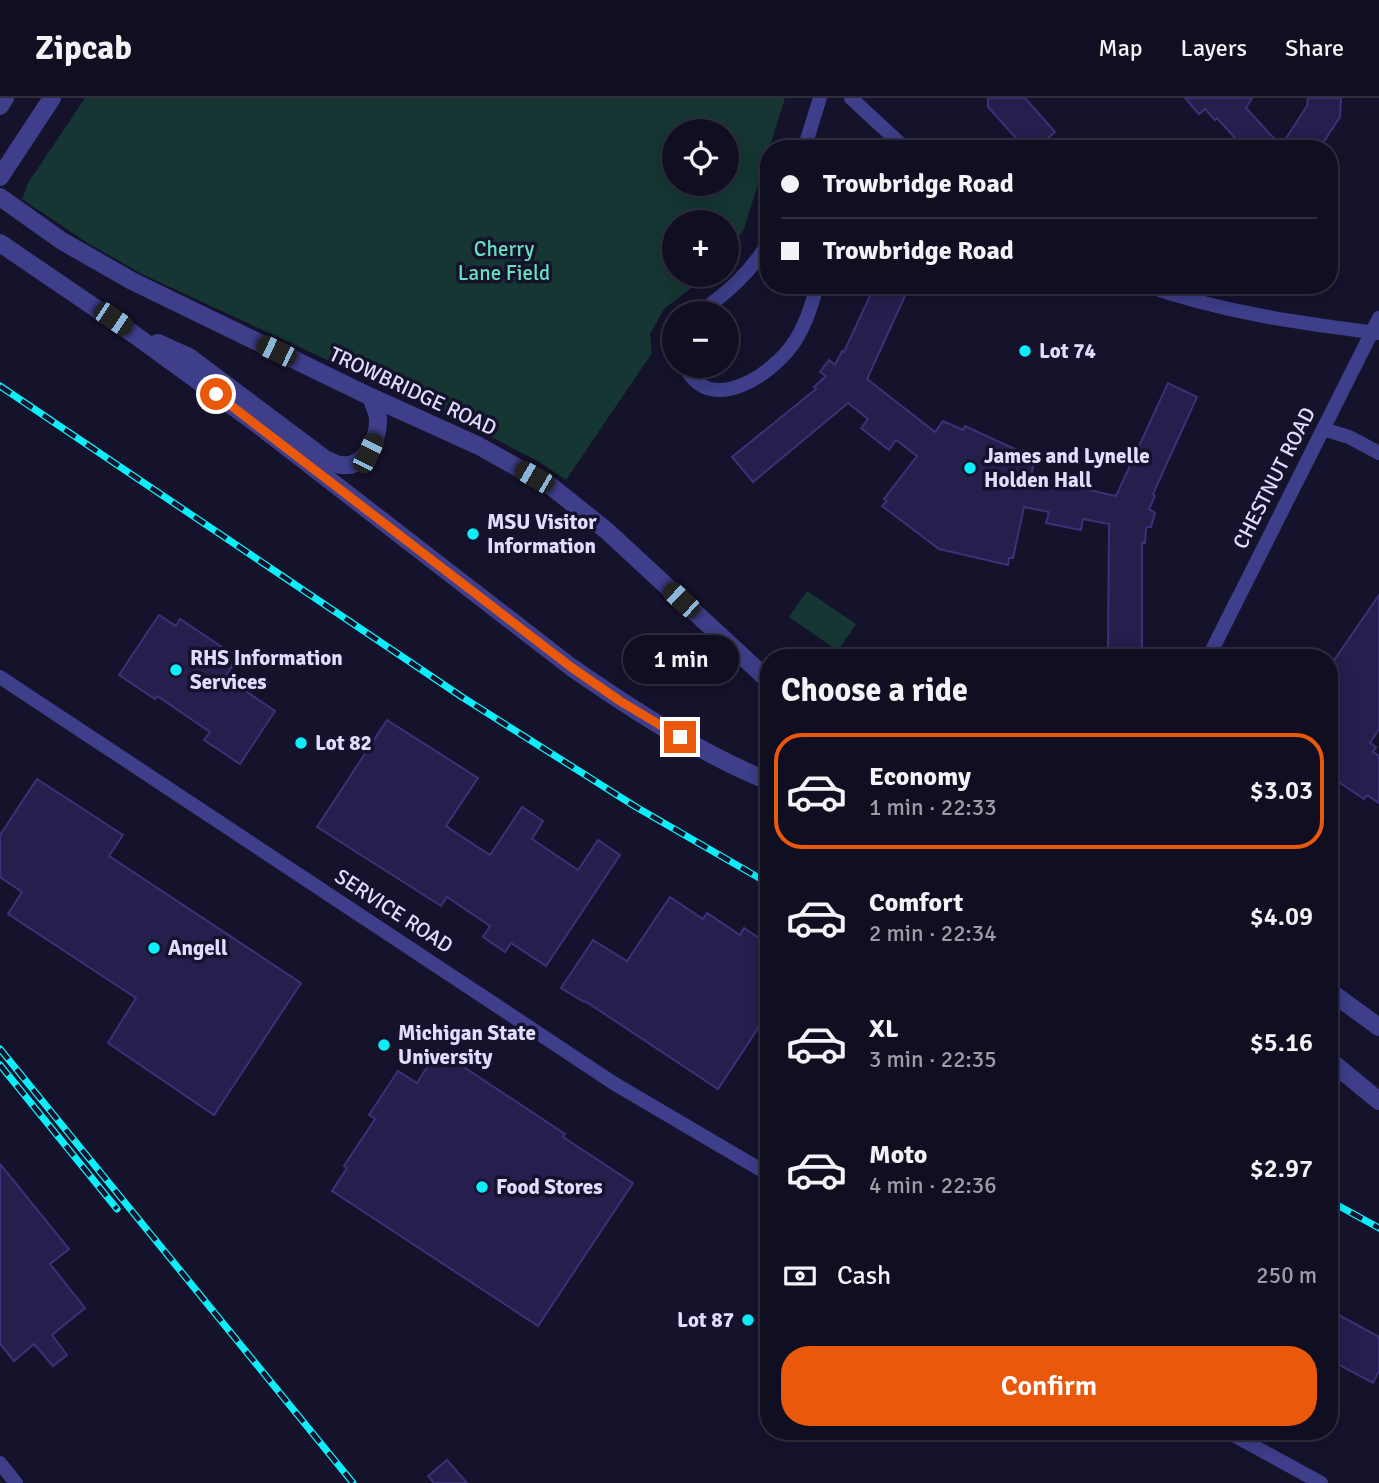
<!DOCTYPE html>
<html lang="en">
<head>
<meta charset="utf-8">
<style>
	:root { --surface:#100e21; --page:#1e1c2e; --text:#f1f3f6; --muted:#9c9ca5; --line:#302e3f; --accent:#ea580c }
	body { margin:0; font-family:Signika,sans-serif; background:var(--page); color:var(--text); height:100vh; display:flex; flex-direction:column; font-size:26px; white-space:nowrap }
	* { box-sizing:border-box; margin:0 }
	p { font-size:23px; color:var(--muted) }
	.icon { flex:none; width:38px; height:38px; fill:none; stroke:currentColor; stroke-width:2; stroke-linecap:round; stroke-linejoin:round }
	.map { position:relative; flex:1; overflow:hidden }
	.sheet { position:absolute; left:760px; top:551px; width:578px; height:791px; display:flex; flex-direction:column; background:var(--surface); border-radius:28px; box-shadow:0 4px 18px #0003,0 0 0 2px var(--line) }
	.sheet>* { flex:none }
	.hud { position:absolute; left:760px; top:42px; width:578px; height:154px; border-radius:28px; box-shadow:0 4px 18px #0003,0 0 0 2px var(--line); display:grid; align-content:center; height:154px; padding:0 21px; background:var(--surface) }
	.fabs { position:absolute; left:662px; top:21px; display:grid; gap:14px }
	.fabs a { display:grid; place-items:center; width:77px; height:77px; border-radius:50%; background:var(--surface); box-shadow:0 4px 18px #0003,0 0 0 2px var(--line); font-size:35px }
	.end { position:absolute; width:32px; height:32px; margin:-16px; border:9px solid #ea580c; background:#fff; box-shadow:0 0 0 4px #fff }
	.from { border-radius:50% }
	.bubble { position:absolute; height:49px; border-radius:24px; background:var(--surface); box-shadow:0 4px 18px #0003,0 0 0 2px var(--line); font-size:23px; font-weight:600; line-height:49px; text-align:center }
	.car { position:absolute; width:21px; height:42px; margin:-21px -10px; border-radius:9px; box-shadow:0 0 5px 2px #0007; background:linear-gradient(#222 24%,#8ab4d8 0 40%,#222 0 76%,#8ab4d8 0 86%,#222 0) }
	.hud b { display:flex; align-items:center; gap:24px; height:66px; font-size:26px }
	.hud b+b { border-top:2px solid var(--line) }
	.hud i { width:18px; height:18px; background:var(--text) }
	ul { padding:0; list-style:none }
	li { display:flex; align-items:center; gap:21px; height:116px; margin:0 14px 10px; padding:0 7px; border:4px solid transparent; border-radius:28px }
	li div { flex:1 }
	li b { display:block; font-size:26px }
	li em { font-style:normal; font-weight:600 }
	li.selected { border-color:var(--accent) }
	li>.icon { width:63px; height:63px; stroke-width:1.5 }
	h2 { padding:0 21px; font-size:32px; line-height:84px }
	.pay { display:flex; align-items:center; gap:18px; height:77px; padding:0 21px; font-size:26px }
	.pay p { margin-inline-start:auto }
	.button { display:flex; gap:14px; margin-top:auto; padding:14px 21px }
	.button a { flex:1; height:80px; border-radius:28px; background:var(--accent); color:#fff; font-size:28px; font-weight:600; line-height:80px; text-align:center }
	header { display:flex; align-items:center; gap:42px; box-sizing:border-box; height:98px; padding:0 35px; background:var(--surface); border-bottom:2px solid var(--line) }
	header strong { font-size:33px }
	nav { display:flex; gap:38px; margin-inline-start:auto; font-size:24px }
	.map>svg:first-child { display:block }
	.green { fill:#153633; fill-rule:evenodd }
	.building { fill:#261e4d; stroke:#3c3178; stroke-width:2 }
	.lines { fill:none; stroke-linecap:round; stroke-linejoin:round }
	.minor { stroke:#3e3e8a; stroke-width:14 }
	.tertiary { stroke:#3e3e8a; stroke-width:18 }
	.rail-casing { stroke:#0deefb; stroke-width:7 }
	.rail { stroke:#15122c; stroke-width:4.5; stroke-dasharray:13; stroke-linecap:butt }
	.route { stroke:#ea580c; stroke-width:9 }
	.poi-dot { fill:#0deefb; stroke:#15122c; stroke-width:2.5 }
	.labels { text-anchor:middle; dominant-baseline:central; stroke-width:7; stroke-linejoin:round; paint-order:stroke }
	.park-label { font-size:21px; fill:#68e0bd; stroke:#15122c }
	.poi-label { font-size:21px; font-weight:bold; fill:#e0ddff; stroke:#15122c; text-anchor:start }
	.street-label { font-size:21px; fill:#e0ddff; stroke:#15122c }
</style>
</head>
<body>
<header>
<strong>Zipcab</strong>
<nav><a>Map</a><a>Layers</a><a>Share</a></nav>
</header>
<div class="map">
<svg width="1379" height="1385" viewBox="0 0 1379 1385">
	<rect width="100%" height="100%" fill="#15122c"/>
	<g class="green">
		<path d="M85,0H785L744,131L726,160V124H674V177H708L664,211L650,236L652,255L566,382L539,364L478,332L144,177L89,146L22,101L28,85ZM674,33H726V86H674Z"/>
		<polygon points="807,493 856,526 838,553 789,519"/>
	</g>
	<g class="building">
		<polygon points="988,0 1025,0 1055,34 1046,42 1054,51 1026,51 988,9"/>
		<polygon points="1185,0 1252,0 1246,10 1281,48 1307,8 1308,0 1341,0 1340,19 1319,51 1245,51 1217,20 1215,22 1205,11 1199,16"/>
		<polygon points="875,187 910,187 867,281 935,334 943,323 963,332 965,328 1017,352 1015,356 1034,365 1031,379 1116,398 1168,285 1197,299 1153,396 1155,398 1149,411 1155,415 1151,429 1147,429 1146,431 1145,445 1142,445 1142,552 1108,552 1109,426 1083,421 1081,432 1046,425 1049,414 1024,409 1013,460 1009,460 1008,467 939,451 882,408 887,403 884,401 917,358 896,342 889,352 861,330 868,321 848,305 753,384 732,359 816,291 814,289 826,278 820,274 829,262 835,267 842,253 844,254"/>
		<polygon points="1379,497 1379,631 1370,645 1376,649 1373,654 1379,658 1379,705 1367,697 1364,701 1328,677 1328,643 1337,631 1328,625 1328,571"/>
		<polygon points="159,517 176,528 180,521 222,549 218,556 233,567 225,579 275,613 240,666 204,642 210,634 157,598 155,601 119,577"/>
		<polygon points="387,622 478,680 446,728 490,757 522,709 543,723 532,741 578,772 598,742 620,757 546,868 511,845 505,854 483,839 490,828 447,799 441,808 317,729"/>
		<polygon points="37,681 123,737 109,758 301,885 214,1017 108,945 136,900 8,816 22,794 0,779 0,737"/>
		<polygon points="670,799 703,821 707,815 740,837 744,830 768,846 768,915 718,991 585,903 584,904 561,890 593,842 627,863"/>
		<polygon points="438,952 565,1036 563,1039 633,1085 538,1228 332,1093 347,1070 344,1068 375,1021 369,1017 398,973 417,985"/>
		<polygon points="0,1066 69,1151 50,1166 85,1210 52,1237 67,1257 53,1268 34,1246 14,1263 0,1246"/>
		<polygon points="1328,1211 1379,1239 1379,1273 1373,1285 1328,1261"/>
		<polygon points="447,1362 467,1385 434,1385 428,1378"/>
	</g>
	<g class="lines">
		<g class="minor">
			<polyline points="851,0 906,51"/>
			<polyline points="804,51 820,0"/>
			<path d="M1144,187C1221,214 1298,225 1378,235"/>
			<path d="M699,215C727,195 750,175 768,145"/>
			<path d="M685,268C709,320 774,276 795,243C806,226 812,207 817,187"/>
			<polyline points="1323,331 1349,339 1379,355"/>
			<polyline points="1208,560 1379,220"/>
			<polyline points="0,579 615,986 768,1076"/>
			<polyline points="1228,1334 1321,1385"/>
			<polyline points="0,1365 16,1385"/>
		</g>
		<g class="tertiary">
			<polyline points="0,8 5,0"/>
			<polyline points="0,79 52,0"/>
			<polyline points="0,99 62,143 132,183 371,299 479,348 552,389 607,433 768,582"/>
			<path d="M0,145L135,237L257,326L571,569C633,612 698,654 768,683"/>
			<path d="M158,245L189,259L325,361C330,363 336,367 341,367C365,371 379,340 378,320C377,313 373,305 371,299"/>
			<polyline points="1328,892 1379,929"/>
			<polyline points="1328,961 1379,1003"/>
		</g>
		<g class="rail-casing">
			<g id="rail">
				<polyline points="0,288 462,599 636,709 768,785"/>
				<polyline points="0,951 353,1385"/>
				<polyline points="0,967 117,1111"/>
				<polyline points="1328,1102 1379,1130"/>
			</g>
		</g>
		<use href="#rail" class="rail"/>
	</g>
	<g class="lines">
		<polyline class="route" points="216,296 571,569 620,603 680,639"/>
	</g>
	<g class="poi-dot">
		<circle cx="1025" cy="253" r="7"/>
		<circle cx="970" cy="370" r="7"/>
		<circle cx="473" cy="436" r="7"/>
		<circle cx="176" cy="572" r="7"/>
		<circle cx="301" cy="645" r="7"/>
		<circle cx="154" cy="850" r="7"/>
		<circle cx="384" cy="947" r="7"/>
		<circle cx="482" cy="1089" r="7"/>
		<circle cx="748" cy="1222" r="7"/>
	</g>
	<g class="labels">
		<g class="park-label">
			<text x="504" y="151">Cherry<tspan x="504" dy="24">Lane Field</tspan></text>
		</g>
		<g class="poi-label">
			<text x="1039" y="253">Lot 74</text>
			<text x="984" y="358">James and Lynelle<tspan x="984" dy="24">Holden Hall</tspan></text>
			<text x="487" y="424">MSU Visitor<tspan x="487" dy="24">Information</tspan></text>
			<text x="190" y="560">RHS Information<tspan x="190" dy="24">Services</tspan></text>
			<text x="315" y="645">Lot 82</text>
			<text x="168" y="850">Angell</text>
			<text x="398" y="935">Michigan State<tspan x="398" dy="24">University</tspan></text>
			<text x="496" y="1089">Food Stores</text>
			<text x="734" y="1222" text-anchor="end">Lot 87</text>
		</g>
		<g class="street-label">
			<text transform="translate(413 293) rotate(25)">TROWBRIDGE ROAD</text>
			<text transform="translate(1274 380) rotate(-63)">CHESTNUT ROAD</text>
			<text transform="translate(394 813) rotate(33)">SERVICE ROAD</text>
		</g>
	</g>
</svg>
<div class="fabs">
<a><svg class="icon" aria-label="locate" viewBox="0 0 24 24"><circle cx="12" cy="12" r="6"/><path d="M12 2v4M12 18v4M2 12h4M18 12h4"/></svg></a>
<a>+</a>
<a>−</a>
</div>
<i class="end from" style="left:216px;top:296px"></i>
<i class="end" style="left:680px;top:639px"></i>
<div class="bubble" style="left:623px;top:537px;width:116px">1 min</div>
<i class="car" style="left:113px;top:221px;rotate:124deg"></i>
<i class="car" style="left:276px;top:253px;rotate:296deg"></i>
<i class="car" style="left:368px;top:355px;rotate:26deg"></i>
<i class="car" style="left:534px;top:379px;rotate:300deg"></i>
<i class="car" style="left:681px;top:502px;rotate:313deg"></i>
<div class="hud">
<b><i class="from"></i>Trowbridge Road</b>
<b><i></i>Trowbridge Road</b>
</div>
<section class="sheet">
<h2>Choose a ride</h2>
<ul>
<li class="selected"><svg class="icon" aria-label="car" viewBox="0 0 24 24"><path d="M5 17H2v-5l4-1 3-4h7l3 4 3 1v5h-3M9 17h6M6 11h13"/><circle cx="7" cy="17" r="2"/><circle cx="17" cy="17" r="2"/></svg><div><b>Economy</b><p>1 min · 22:33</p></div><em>$3.03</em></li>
<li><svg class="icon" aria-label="car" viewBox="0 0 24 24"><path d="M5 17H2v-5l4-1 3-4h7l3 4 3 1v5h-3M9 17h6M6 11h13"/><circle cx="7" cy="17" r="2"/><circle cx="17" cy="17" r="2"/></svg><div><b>Comfort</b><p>2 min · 22:34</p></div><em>$4.09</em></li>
<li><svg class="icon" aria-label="car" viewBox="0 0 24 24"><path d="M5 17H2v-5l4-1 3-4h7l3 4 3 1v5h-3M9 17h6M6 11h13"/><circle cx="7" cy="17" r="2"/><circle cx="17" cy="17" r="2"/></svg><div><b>XL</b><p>3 min · 22:35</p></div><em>$5.16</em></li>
<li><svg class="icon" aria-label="car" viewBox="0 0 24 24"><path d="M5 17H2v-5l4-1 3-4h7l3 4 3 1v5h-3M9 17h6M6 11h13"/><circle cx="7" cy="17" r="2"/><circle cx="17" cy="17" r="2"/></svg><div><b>Moto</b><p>4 min · 22:36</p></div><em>$2.97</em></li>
</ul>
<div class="pay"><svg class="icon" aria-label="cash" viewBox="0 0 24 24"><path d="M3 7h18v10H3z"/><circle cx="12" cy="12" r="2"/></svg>Cash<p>250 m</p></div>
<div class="button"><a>Confirm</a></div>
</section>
</div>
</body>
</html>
